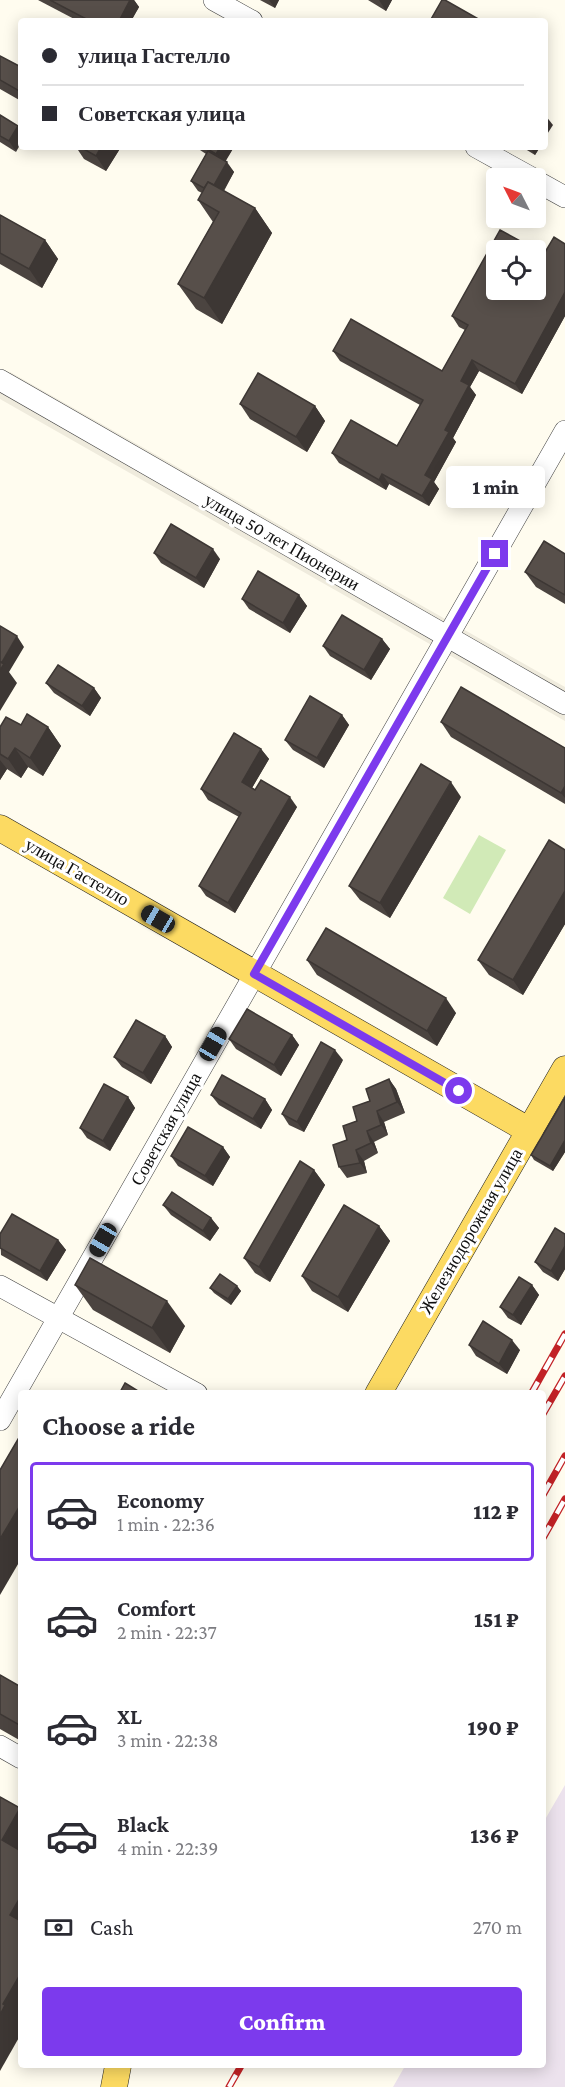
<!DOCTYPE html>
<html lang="en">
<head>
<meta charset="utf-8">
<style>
	:root { --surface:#fff; --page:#f7f7f7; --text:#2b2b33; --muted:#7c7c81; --line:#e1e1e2; --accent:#7c3aed }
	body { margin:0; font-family:"Crimson Pro",serif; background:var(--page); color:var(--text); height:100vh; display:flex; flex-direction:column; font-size:22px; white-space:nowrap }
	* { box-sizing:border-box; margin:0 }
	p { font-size:20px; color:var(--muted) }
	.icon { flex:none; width:33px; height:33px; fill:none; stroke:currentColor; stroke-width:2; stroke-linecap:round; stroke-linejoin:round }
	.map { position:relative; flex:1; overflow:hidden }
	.drawer { position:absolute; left:18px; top:1390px; width:528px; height:678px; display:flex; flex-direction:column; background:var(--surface); border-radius:6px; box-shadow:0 3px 15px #0003 }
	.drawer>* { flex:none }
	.guide { position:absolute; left:18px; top:18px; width:530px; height:132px; border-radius:6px; box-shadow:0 3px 15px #0003; display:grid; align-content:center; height:132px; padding:0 24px; background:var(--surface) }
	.needle { width:39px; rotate:312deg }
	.tools { position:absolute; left:486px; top:168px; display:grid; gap:12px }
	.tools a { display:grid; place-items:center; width:60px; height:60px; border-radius:6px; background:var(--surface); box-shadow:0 3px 15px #0003; font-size:30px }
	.end { position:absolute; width:27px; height:27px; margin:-14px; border:8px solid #7c3aed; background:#fff; box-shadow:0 0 0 3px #fff }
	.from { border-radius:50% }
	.bubble { position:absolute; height:42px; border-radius:6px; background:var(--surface); box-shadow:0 3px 15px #0003; font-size:20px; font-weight:800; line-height:42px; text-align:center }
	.car { position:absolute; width:18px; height:36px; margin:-18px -9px; border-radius:8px; box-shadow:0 0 4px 2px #0007; background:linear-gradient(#222 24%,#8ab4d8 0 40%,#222 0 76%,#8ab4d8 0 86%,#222 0) }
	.guide b { display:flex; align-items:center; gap:21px; height:57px; font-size:22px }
	.guide b+b { border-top:2px solid var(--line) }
	.guide i { width:15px; height:15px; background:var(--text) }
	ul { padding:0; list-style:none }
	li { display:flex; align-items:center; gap:18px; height:99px; margin:0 12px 9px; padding:0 12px; border:3px solid transparent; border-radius:6px }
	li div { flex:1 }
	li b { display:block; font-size:22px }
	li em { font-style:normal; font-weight:800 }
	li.selected { border-color:var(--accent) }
	li>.icon { width:54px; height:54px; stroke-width:1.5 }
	h2 { padding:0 24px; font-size:27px; line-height:72px }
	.pay { display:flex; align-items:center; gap:15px; height:66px; padding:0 24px; font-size:22px }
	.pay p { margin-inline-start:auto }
	.action { display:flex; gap:12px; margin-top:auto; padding:12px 24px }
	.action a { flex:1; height:69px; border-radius:6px; background:var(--accent); color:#fff; font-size:24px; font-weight:800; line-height:69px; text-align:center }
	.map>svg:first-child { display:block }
	.industrial { fill:#ece2ed }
	.green { fill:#d1eab7 }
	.plaza { fill:#efebdd }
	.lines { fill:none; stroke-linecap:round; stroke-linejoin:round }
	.minor-casing { stroke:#414141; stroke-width:22 }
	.major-casing { stroke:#1f1f1f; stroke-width:27 }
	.minor { stroke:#fff; stroke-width:21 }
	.major { stroke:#fcda62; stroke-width:26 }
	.rail-casing { stroke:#c22226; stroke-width:7 }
	.rail { stroke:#fff; stroke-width:4.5; stroke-dasharray:14; stroke-linecap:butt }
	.wall { fill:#4b4440 }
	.shaded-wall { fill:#3d3734 }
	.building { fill:#574f4a; stroke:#3d3734; stroke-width:1.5; fill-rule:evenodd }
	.route { stroke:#7c3aed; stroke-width:8 }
	.labels { text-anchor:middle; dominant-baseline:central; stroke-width:6; stroke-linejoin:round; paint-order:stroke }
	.street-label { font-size:18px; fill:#0e0e0e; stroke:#fff }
</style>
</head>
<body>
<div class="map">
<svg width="565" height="2087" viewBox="0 0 565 2087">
	<rect width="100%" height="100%" fill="#fffcef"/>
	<polygon class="industrial" points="565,1785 565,2087 393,2087 405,2066 543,2066 543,1823"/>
	<polygon class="green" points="479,835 506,850 470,914 443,898"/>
	<polygon class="plaza" points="10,372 565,687 565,721 0,399 0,389"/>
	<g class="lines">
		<g class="minor-casing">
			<g id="minor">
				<polyline points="214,0 252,21"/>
				<polyline points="476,147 532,178"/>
				<polyline points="536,181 565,197"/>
				<polyline points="0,380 565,704"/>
				<polyline points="0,1286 197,1394"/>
				<polyline points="0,1420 565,431"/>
				<polyline points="0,1746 21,1758"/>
			</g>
		</g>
		<g class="major-casing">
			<g id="major">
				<polyline points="0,828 530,1131"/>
				<polyline points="378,1394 565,1069"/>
				<polyline points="114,2087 118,2066"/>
			</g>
		</g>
		<use href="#minor" class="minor"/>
		<use href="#major" class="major"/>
		<g class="rail-casing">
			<g id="rail">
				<polyline points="531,1394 565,1334"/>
				<polyline points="543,1414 565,1376"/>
				<polyline points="543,1495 565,1456"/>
				<polyline points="543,1538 565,1499"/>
				<polyline points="229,2087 241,2066"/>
			</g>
		</g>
		<use href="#rail" class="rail"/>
	</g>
	<g class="wall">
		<polygon points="38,0 134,0 139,7 131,21 78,21"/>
		<polygon points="260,0 279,0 275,8"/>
		<polygon points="368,0 392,0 386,11"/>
		<polygon points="0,56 21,67 21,101 0,89"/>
		<polygon points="0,115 16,152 0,142"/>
		<polygon points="76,147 121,147 106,171 84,159"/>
		<polygon points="197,147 234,147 225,161 234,172 224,191 255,208 272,233 222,324 196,309 178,284 213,222 198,200 202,193 198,191 191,181 206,154 200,150"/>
		<polygon points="522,147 540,147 535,155"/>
		<polygon points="0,215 45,240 58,259 42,288 0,264"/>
		<polygon points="565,244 565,316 522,394 479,371 470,387 476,395 453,438 456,442 434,482 439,489 429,506 389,484 386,490 339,463 332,453 397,446 420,405 340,361 333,351 442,371 465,330 459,327 452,316 544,254"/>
		<polygon points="240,404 315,406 325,421 307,452 250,419"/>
		<polygon points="154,553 220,559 204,588 161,563"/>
		<polygon points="565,554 565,604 536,587 525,572"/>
		<polygon points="299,595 307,606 290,633 249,609 242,599"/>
		<polygon points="382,639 390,649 371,680 330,656 323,646"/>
		<polygon points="46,683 94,688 101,698 90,716 54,693"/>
		<polygon points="342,715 349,725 324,768 293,750 285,740"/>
		<polygon points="441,722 565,748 565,804 451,737"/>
		<polygon points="21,725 48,727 61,746 43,776 28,767 21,778 7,769 0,780 0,727"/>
		<polygon points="261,749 269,759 252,788 297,807 235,913 206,896 199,886 239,817 208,800 201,789"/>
		<polygon points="461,797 390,918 360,900 349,886"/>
		<polygon points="565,850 565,924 523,995 489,975 478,960"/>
		<polygon points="307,960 456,1013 437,1046 317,975"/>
		<polygon points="292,1035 299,1045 281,1076 236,1049 229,1039"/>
		<polygon points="165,1036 172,1047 151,1084 122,1067 114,1057"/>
		<polygon points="343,1060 304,1132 289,1125 282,1114"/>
		<polygon points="389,1079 396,1089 405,1113 384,1122 388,1135 374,1142 378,1153 364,1161 367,1173 347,1178 339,1167 357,1121 370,1101"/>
		<polygon points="211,1095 265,1099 272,1110 261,1129 219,1105"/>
		<polygon points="128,1097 135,1108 110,1151 87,1138 80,1128"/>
		<polygon points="565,1097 565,1152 553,1171 534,1160 531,1155"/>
		<polygon points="223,1147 230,1157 213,1186 178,1166 171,1156"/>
		<polygon points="314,1170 325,1185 270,1282 255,1273 244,1258"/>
		<polygon points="163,1205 211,1218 219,1228 210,1241 171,1215"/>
		<polygon points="379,1226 390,1241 348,1312 312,1291 302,1276"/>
		<polygon points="0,1234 58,1240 66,1250 47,1281 1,1255"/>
		<polygon points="565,1234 565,1269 558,1281 543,1272 535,1262"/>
		<polygon points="75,1285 185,1326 170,1353 93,1310"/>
		<polygon points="532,1285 539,1295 521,1325 508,1318 500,1307"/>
		<polygon points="237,1286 241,1291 231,1305 214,1293 210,1288"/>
		<polygon points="469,1345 520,1350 507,1374 476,1356"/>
		<polygon points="0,1675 21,1687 21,1741 0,1729"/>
	</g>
	<g class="shaded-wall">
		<polygon points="130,0 134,0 139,7 131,21 119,21"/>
		<polygon points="269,0 279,0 275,8"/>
		<polygon points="379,0 392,0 386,11"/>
		<polygon points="545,115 553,125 544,139 544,117"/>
		<polygon points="18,126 21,130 21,143 16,152 9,141"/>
		<polygon points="101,147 121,147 106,171 96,156"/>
		<polygon points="220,147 234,147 224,164 216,154"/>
		<polygon points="530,147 540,147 535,155"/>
		<polygon points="227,162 234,172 217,202 210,192"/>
		<polygon points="255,208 272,233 222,324 204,298"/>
		<polygon points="45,240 58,259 42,288 29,269"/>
		<polygon points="565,292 565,316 522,394 515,384"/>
		<polygon points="472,360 479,371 470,387 476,395 453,438 456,442 434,482 439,489 429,506 422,496 425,475 445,430 461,381"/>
		<polygon points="315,406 325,421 307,452 296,437"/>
		<polygon points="382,474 389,484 386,490 379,480"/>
		<polygon points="213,549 220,559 204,588 196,578"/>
		<polygon points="299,595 307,606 290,633 283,623"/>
		<polygon points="17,636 24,647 9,672 17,683 0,711 0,665"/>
		<polygon points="382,639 390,649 371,680 364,670"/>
		<polygon points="94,688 101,698 90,716 82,706"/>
		<polygon points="342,715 349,725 324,768 317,758"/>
		<polygon points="48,727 61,746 43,776 30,758"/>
		<polygon points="15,748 28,767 21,778 8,759"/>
		<polygon points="261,749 269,759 249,793 242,782"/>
		<polygon points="0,760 7,769 0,780"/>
		<polygon points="451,782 461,797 390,918 380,903"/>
		<polygon points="565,786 565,798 561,793"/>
		<polygon points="290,797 297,807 235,913 228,903"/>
		<polygon points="565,891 565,924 523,995 513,980"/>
		<polygon points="446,998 456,1013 437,1046 427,1031"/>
		<polygon points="292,1035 299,1045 281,1076 274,1065"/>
		<polygon points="165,1036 172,1047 151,1084 143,1073"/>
		<polygon points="335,1050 343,1060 304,1132 297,1122"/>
		<polygon points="389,1079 396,1089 405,1113 397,1102"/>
		<polygon points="128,1097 135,1108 110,1151 103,1141"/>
		<polygon points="265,1099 272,1110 261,1129 253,1119"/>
		<polygon points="377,1111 384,1122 388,1135 381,1125"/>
		<polygon points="367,1131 374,1142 378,1153 371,1143"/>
		<polygon points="565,1140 565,1152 553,1171 550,1166"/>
		<polygon points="223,1147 230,1157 213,1186 205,1176"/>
		<polygon points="356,1150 364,1161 367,1173 360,1163"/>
		<polygon points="314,1170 325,1185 270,1282 259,1267"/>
		<polygon points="211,1218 219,1228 210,1241 203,1231"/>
		<polygon points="379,1226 390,1241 348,1312 338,1297"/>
		<polygon points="58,1240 66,1250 47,1281 40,1271"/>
		<polygon points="565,1246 565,1269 558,1281 551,1271"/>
		<polygon points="532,1285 539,1295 521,1325 513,1315"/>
		<polygon points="237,1286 241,1291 231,1305 228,1299"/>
		<polygon points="167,1301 185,1326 170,1353 152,1328"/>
		<polygon points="512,1340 520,1350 507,1374 499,1364"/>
		<polygon points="21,1504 21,1559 0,1595 0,1539"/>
		<polygon points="20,1808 21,1810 21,1863 2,1840"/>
		<polygon points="21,1896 21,1931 10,1915"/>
		<polygon points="21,1973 21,2034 0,2071 0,2015 3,2004"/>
	</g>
	<g class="building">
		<polygon points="50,0 130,0 119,21 90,21"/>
		<polygon points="442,0 445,0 482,21 430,21"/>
		<polygon points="0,56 21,67 21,92 0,80"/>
		<polygon points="0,115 18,126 9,141 0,136"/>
		<polygon points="80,147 101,147 96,156"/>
		<polygon points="204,147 220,147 216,154"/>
		<polygon points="208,151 227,162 214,185 208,182 204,188 191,181"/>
		<polygon points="208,182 255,208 204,298 178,284 219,212 198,200"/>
		<polygon points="0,215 45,240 29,269 0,253"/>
		<path d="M500,230L544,254L554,237L565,244V292L515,384L472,360L461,381L469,385L445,430L449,432L425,475L432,479L422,496L382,474L379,480L332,453L351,420L397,446L423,400L333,351L351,319L442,371L468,325L452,316ZM496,250H536V290H496Z"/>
		<polygon points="258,373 315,406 296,437 240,404"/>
		<polygon points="171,524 213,549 196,578 154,553"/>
		<polygon points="544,541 565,554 565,595 525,572"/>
		<polygon points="258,571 299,595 283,623 242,599"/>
		<polygon points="342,615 382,639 364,670 323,646"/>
		<polygon points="0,626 17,636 2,662 0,662"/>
		<polygon points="0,662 4,664 0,670"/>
		<polygon points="58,665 94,688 82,706 46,683"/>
		<polygon points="461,687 565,748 565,786 561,793 441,722"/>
		<polygon points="310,696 342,715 317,758 285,740"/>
		<polygon points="27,714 48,727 30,758 15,748 8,759 0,754 0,727 6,717 21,725"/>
		<polygon points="234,733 261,749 242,782 255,790 261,780 290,797 228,903 199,886 241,813 201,789"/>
		<polygon points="421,764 451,782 380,903 349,886"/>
		<polygon points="549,840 565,850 565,891 513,980 478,960"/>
		<polygon points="326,928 446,998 427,1031 307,960"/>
		<polygon points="247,1009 292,1035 274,1065 229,1039"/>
		<polygon points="136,1020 165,1036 143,1073 114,1057"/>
		<polygon points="321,1042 335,1050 297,1122 282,1114"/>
		<polygon points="222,1075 265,1099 253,1119 211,1095"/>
		<polygon points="389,1079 397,1102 377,1111 381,1125 367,1131 371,1143 356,1150 360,1163 339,1167 333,1145 347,1140 343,1126 357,1121 353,1107 370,1101 366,1089"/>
		<polygon points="104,1084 128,1097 103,1141 80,1128"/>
		<polygon points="565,1097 565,1140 550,1166 531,1155"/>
		<polygon points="188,1127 223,1147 205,1176 171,1156"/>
		<polygon points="300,1161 314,1170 259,1267 244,1258"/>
		<polygon points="172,1192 211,1218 203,1231 163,1205"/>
		<polygon points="344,1205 379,1226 338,1297 302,1276"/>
		<polygon points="12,1214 58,1240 40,1271 0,1248 0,1234"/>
		<polygon points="555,1228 565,1234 565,1246 551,1271 535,1262"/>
		<polygon points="90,1258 167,1301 152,1328 75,1285"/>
		<polygon points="220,1274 237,1286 228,1299 210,1288"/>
		<polygon points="519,1277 532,1285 513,1315 500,1307"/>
		<polygon points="483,1321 512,1340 499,1364 469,1345"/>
		<polygon points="125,1383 143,1394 119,1394"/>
		<polygon points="21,1434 21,1504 0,1539 0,1470"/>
		<polygon points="0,1675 21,1687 21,1726 0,1714"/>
		<polygon points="0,1797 20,1808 2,1840 21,1851 21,1896 10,1915 21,1921 21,1973 3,2004 5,2005 0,2015"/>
	</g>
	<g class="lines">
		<polyline class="route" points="459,1091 254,974 495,554"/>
	</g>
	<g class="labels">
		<g class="street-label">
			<text transform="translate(282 542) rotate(30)">улица 50 лет Пионерии</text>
			<text transform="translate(77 872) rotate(30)">улица Гастелло</text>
			<text transform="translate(166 1129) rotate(-61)">Советская улица</text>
			<text transform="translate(471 1231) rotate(-60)">Железнодорожная улица</text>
		</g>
	</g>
</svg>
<div class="tools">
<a><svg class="needle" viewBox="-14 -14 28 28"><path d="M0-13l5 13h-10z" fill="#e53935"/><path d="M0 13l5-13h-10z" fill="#7c7c81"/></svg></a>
<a><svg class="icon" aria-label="locate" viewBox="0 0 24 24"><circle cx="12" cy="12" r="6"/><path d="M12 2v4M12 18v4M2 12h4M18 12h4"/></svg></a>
</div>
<i class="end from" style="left:459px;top:1091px"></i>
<i class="end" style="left:495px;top:554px"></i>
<div class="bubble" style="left:446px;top:466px;width:99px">1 min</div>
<i class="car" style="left:158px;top:919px;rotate:300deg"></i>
<i class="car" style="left:213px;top:1044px;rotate:30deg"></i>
<i class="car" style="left:103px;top:1240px;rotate:210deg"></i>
<div class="guide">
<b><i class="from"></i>улица Гастелло</b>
<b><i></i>Советская улица</b>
</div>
<section class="drawer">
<h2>Choose a ride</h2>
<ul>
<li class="selected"><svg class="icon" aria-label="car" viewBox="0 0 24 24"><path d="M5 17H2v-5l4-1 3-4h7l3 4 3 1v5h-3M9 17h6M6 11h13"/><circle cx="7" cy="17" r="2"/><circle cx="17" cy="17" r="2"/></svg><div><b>Economy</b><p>1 min · 22:36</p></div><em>112 ₽</em></li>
<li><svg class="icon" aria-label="car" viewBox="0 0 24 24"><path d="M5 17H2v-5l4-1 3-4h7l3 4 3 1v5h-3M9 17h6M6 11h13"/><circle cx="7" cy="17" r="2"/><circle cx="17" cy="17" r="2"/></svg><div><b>Comfort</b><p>2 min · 22:37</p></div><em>151 ₽</em></li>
<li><svg class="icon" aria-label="car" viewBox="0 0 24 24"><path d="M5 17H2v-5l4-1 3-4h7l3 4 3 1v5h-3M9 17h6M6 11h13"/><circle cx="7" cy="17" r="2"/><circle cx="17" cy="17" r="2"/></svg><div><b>XL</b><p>3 min · 22:38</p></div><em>190 ₽</em></li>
<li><svg class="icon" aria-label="car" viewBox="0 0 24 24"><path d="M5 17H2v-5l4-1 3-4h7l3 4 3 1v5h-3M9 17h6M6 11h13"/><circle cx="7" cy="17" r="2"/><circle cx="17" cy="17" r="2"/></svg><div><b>Black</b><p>4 min · 22:39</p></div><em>136 ₽</em></li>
</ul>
<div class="pay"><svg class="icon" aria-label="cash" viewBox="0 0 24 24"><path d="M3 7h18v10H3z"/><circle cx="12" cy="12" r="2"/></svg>Cash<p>270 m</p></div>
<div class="action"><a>Confirm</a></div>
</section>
</div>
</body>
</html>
